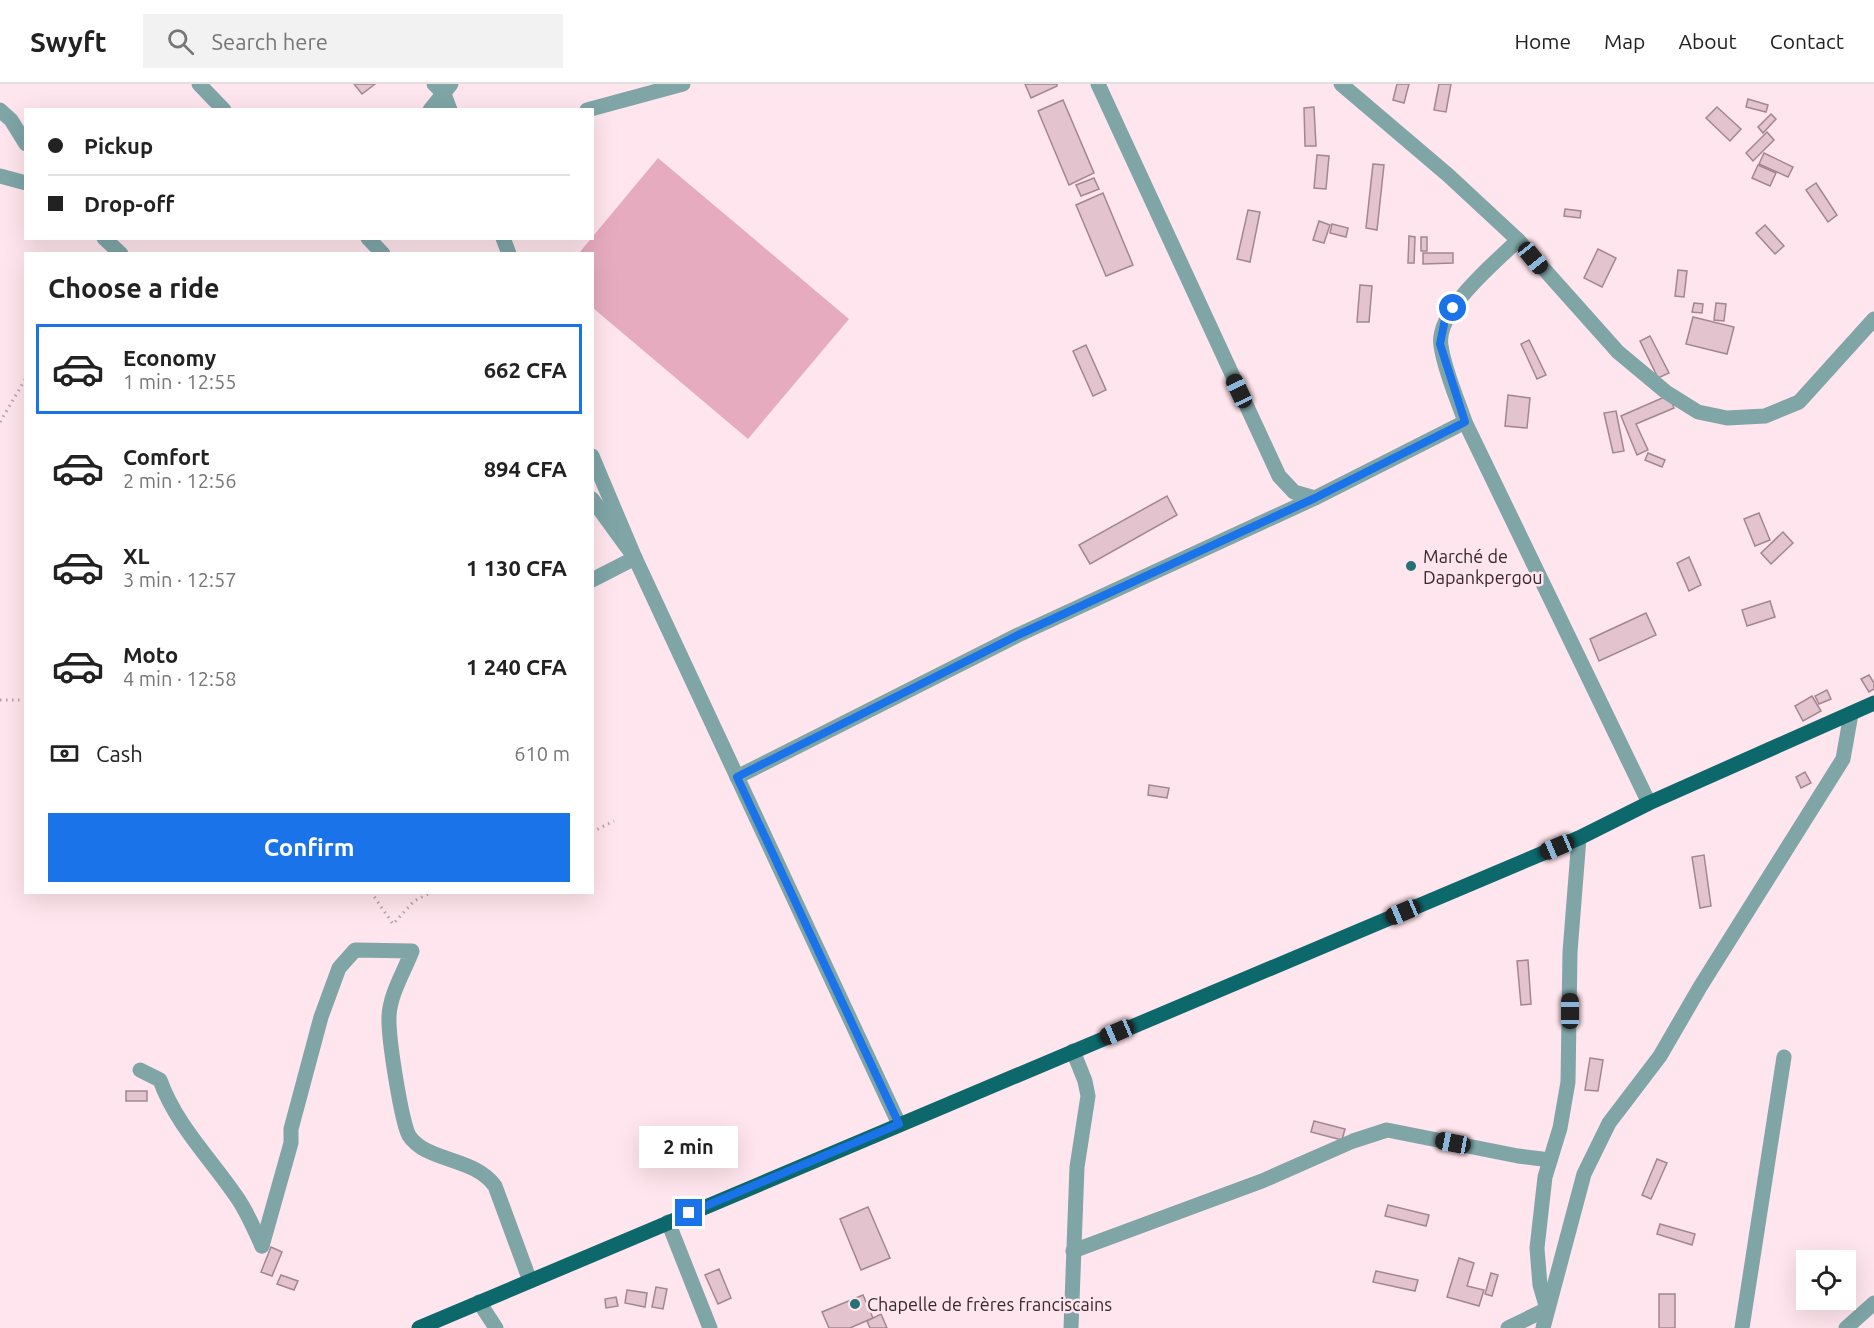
<!DOCTYPE html>
<html lang="en">
<head>
<meta charset="utf-8">
<style>
	:root { --surface:#fff; --page:#f2f2f2; --text:#222; --muted:#767676; --line:#e0e0e0; --accent:#1a73e8 }
	body { margin:0; font-family:Ubuntu,sans-serif; background:var(--page); color:var(--text); height:100vh; display:flex; flex-direction:column; font-size:22px; white-space:nowrap }
	* { box-sizing:border-box; margin:0 }
	p { font-size:20px; color:var(--muted) }
	.icon { flex:none; width:33px; height:33px; fill:none; stroke:currentColor; stroke-width:2; stroke-linecap:round; stroke-linejoin:round }
	.map { position:relative; flex:1; overflow:hidden }
	.drawer { position:absolute; left:24px; top:168px; width:570px; height:642px; display:flex; flex-direction:column; background:var(--surface); border-radius:0px; box-shadow:0 6px 24px #0002 }
	.drawer>* { flex:none }
	.banner { position:absolute; left:24px; top:24px; width:570px; height:132px; border-radius:0px; box-shadow:0 6px 24px #0002; display:grid; align-content:center; height:132px; padding:0 24px; background:var(--surface) }
	.buttons { position:absolute; left:1796px; top:1166px; display:grid; gap:12px }
	.buttons a { display:grid; place-items:center; width:60px; height:60px; border-radius:0px; background:var(--surface); box-shadow:0 6px 24px #0002; font-size:30px }
	.end { position:absolute; width:27px; height:27px; margin:-14px; border:8px solid #1a73e8; background:#fff; box-shadow:0 0 0 3px #fff }
	.from { border-radius:50% }
	.bubble { position:absolute; height:42px; border-radius:0px; background:var(--surface); box-shadow:0 6px 24px #0002; font-size:20px; font-weight:700; line-height:42px; text-align:center }
	.car { position:absolute; width:18px; height:36px; margin:-18px -9px; border-radius:8px; box-shadow:0 0 4px 2px #0007; background:linear-gradient(#222 24%,#8ab4d8 0 40%,#222 0 76%,#8ab4d8 0 86%,#222 0) }
	.banner b { display:flex; align-items:center; gap:21px; height:57px; font-size:22px }
	.banner b+b { border-top:2px solid var(--line) }
	.banner i { width:15px; height:15px; background:var(--text) }
	ul { padding:0; list-style:none }
	li { display:flex; align-items:center; gap:18px; height:90px; margin:0 12px 9px; padding:0 12px; border:3px solid transparent; border-radius:0px }
	li div { flex:1 }
	li b { display:block; font-size:22px }
	li em { font-style:normal; font-weight:700 }
	li.current { border-color:var(--accent) }
	li>.icon { width:54px; height:54px; stroke-width:1.5 }
	h2 { padding:0 24px; font-size:27px; line-height:72px }
	.pay { display:flex; align-items:center; gap:15px; height:66px; padding:0 24px; font-size:22px }
	.pay p { margin-inline-start:auto }
	.cta { display:flex; gap:12px; margin-top:auto; padding:12px 24px }
	.cta a { flex:1; height:69px; border-radius:0px; background:var(--accent); color:#fff; font-size:24px; font-weight:700; line-height:69px; text-align:center }
	header { display:flex; align-items:center; gap:36px; box-sizing:border-box; height:84px; padding:0 30px; background:var(--surface); border-bottom:2px solid var(--line) }
	header strong { font-size:28px }
	nav { display:flex; gap:33px; margin-inline-start:auto; font-size:21px }
	.search { width:420px; height:54px; background:var(--page); display:flex; align-items:center; gap:15px; box-sizing:border-box; padding:0 21px; border-radius:0px; color:var(--muted); font-size:22px }
	.map>svg:first-child { display:block }
	.green { fill:#e7abbf }
	.building { fill:#e3c3cd; stroke:#a48690; stroke-width:1.5 }
	.lines { fill:none; stroke-linecap:round; stroke-linejoin:round }
	.path { stroke:#b7a2a9; stroke-width:3; stroke-dasharray:1.5 4.5; stroke-linecap:butt }
	.minor { stroke:#7fa5a7; stroke-width:15 }
	.major { stroke:#0d686c; stroke-width:15 }
	.route { stroke:#1a73e8; stroke-width:8 }
	.poi-dot { fill:#267175; stroke:#ffe5ed; stroke-width:2 }
	.labels { text-anchor:middle; dominant-baseline:central; stroke-width:5; stroke-linejoin:round; paint-order:stroke }
	.poi-label { font-size:18px; fill:#362a2e; stroke:#ffe5ed; text-anchor:start }
</style>
</head>
<body>
<header>
<strong>Swyft</strong>
<div class="search"><svg class="icon" aria-label="search" viewBox="0 0 24 24"><circle cx="10" cy="10" r="6"/><path d="M15 15l6 6"/></svg>Search here</div>
<nav><a>Home</a><a>Map</a><a>About</a><a>Contact</a></nav>
</header>
<div class="map">
<svg width="1874" height="1244" viewBox="0 0 1874 1244">
	<rect width="100%" height="100%" fill="#ffe5ed"/>
	<polygon class="green" points="658,74 849,235 748,355 593,224 592,170 579,169"/>
	<g class="building">
		<polygon points="354,0 375,0 362,10"/>
		<polygon points="1025,0 1057,0 1057,2 1031,14"/>
		<polygon points="1397,0 1409,0 1404,19 1393,16"/>
		<polygon points="1439,0 1451,0 1446,28 1434,26"/>
		<polygon points="1748,15 1768,21 1766,28 1746,23"/>
		<polygon points="1063,16 1094,89 1069,101 1038,27"/>
		<polygon points="1314,23 1316,62 1305,62 1304,24"/>
		<polygon points="1717,23 1741,45 1730,57 1706,34"/>
		<polygon points="1771,30 1776,35 1763,49 1758,43"/>
		<polygon points="1767,48 1774,56 1753,77 1746,69"/>
		<polygon points="1764,69 1793,83 1788,93 1759,80"/>
		<polygon points="1317,71 1329,72 1326,105 1314,104"/>
		<polygon points="1373,80 1384,81 1377,146 1366,144"/>
		<polygon points="1758,81 1776,89 1770,102 1752,94"/>
		<polygon points="1094,94 1099,105 1081,112 1076,101"/>
		<polygon points="1816,99 1837,131 1828,138 1806,106"/>
		<polygon points="1103,109 1133,181 1106,192 1076,121"/>
		<polygon points="1565,125 1581,127 1580,134 1564,132"/>
		<polygon points="1248,126 1260,128 1250,178 1237,175"/>
		<polygon points="1319,137 1330,141 1324,159 1313,156"/>
		<polygon points="1332,140 1348,144 1346,153 1330,149"/>
		<polygon points="1765,141 1784,162 1775,170 1756,149"/>
		<polygon points="1409,152 1415,153 1414,179 1408,179"/>
		<rect x="1421" y="153" width="6" height="14"/>
		<polygon points="1598,165 1616,174 1602,203 1584,194"/>
		<polygon points="1423,169 1453,169 1453,179 1423,180"/>
		<polygon points="1678,186 1687,187 1684,213 1675,212"/>
		<polygon points="1360,201 1372,202 1369,238 1357,238"/>
		<polygon points="1694,219 1703,220 1702,229 1692,228"/>
		<polygon points="1716,219 1726,220 1724,237 1714,236"/>
		<polygon points="1693,233 1734,243 1727,270 1686,260"/>
		<polygon points="1650,252 1669,289 1658,294 1640,257"/>
		<polygon points="1529,256 1546,291 1537,295 1521,260"/>
		<polygon points="1086,261 1106,306 1093,312 1073,267"/>
		<polygon points="1508,311 1530,314 1527,344 1505,342"/>
		<polygon points="1669,311 1674,324 1636,340 1648,366 1637,371 1621,332"/>
		<polygon points="1616,327 1624,367 1613,369 1604,329"/>
		<polygon points="1648,369 1665,376 1662,383 1645,376"/>
		<polygon points="1167,412 1177,431 1090,480 1079,461"/>
		<polygon points="1759,429 1770,456 1755,462 1744,435"/>
		<polygon points="1783,448 1793,459 1771,480 1761,469"/>
		<polygon points="1689,473 1701,501 1689,507 1677,479"/>
		<polygon points="1770,517 1775,533 1747,542 1742,526"/>
		<polygon points="1646,529 1656,551 1599,577 1590,555"/>
		<polygon points="1869,591 1874,599 1874,605 1869,608 1861,595"/>
		<polygon points="1827,606 1831,615 1819,620 1815,612"/>
		<polygon points="1812,612 1821,627 1803,637 1795,622"/>
		<polygon points="1805,688 1811,699 1801,704 1796,693"/>
		<polygon points="1149,701 1169,704 1167,714 1148,711"/>
		<polygon points="1704,771 1711,822 1700,824 1692,773"/>
		<polygon points="1528,876 1531,920 1521,921 1517,877"/>
		<polygon points="1590,974 1603,976 1598,1007 1585,1006"/>
		<rect x="126" y="1007" width="21" height="10"/>
		<polygon points="1314,1037 1345,1045 1342,1056 1311,1048"/>
		<polygon points="1657,1075 1667,1079 1651,1115 1642,1111"/>
		<polygon points="1388,1121 1429,1131 1426,1142 1385,1132"/>
		<polygon points="868,1123 890,1174 861,1186 840,1135"/>
		<polygon points="1660,1140 1695,1150 1692,1161 1657,1150"/>
		<polygon points="271,1163 282,1168 272,1192 261,1188"/>
		<polygon points="1459,1174 1474,1179 1467,1202 1484,1206 1479,1222 1447,1213"/>
		<polygon points="719,1185 731,1214 718,1220 705,1191"/>
		<polygon points="1376,1187 1418,1196 1415,1207 1373,1198"/>
		<polygon points="1491,1189 1498,1191 1492,1212 1485,1210"/>
		<polygon points="281,1191 298,1197 294,1206 277,1200"/>
		<polygon points="656,1203 667,1205 663,1225 652,1223"/>
		<polygon points="627,1206 647,1209 645,1223 625,1219"/>
		<rect x="1659" y="1210" width="16" height="34"/>
		<polygon points="863,1211 873,1234 850,1244 829,1244 822,1228"/>
		<polygon points="616,1213 618,1222 606,1224 605,1215"/>
		<polygon points="881,1230 887,1244 870,1244 867,1237"/>
	</g>
	<g class="lines">
		<g class="path">
			<polyline points="0,338 26,294"/>
			<polyline points="0,616 26,616"/>
			<polyline points="592,748 614,737"/>
			<polyline points="371,808 393,840 414,817 432,808"/>
		</g>
		<g class="minor">
			<polyline points="199,0 224,26"/>
			<polyline points="434,0 444,10 450,26"/>
			<path d="M1098,0L1279,392L1294,408L1315,414L1465,338C1457,314 1445,288 1441,262C1435,227 1495,179 1518,156"/>
			<polyline points="1341,0 1448,91 1518,156 1618,268 1666,308 1698,328 1727,334 1765,332 1799,318 1874,235"/>
			<polyline points="0,26 11,36 26,60"/>
			<polyline points="430,26 451,0"/>
			<polyline points="587,26 683,0"/>
			<polyline points="0,92 26,99"/>
			<polyline points="104,154 121,170"/>
			<polyline points="368,154 383,170"/>
			<polyline points="503,154 509,170"/>
			<polyline points="1465,338 1649,719"/>
			<polyline points="592,372 635,474 899,1040"/>
			<polyline points="592,415 635,474 592,496"/>
			<polyline points="737,693 1018,551 1315,414"/>
			<path d="M140,986L160,996C175,1039 210,1074 236,1112C247,1127 254,1145 262,1162"/>
			<polyline points="668,1138 710,1244"/>
			<path d="M262,1162L291,1059V1045L321,933L339,884L355,866L412,867C404,888 390,910 389,932C388,954 400,1026 407,1047C409,1054 416,1060 422,1064C446,1078 477,1078 495,1102L530,1197"/>
			<polyline points="1073,1167 1262,1097 1353,1057 1387,1046 1518,1072 1550,1076"/>
			<polyline points="479,1218 496,1244"/>
			<polyline points="1071,1244 1077,1083 1088,1012 1085,997 1073,967"/>
			<polyline points="1508,1244 1547,1225 1540,1201 1537,1164 1545,1093 1560,1044 1568,998 1570,868 1579,754"/>
			<polyline points="1543,1244 1584,1090 1609,1039 1660,972 1700,903 1843,675 1851,630"/>
			<polyline points="1742,1244 1784,973"/>
			<polyline points="1846,1244 1874,1219"/>
		</g>
		<polyline class="major" points="419,1244 1579,754 1649,719 1874,619"/>
	</g>
	<g class="lines">
		<polyline class="route" points="689,1129 899,1040 737,693 1018,551 1315,414 1465,338 1440,260 1445,235 1453,224"/>
	</g>
	<g class="poi-dot">
		<circle cx="1411" cy="482" r="6"/>
		<circle cx="855" cy="1220" r="6"/>
	</g>
	<g class="labels">
		<g class="poi-label">
			<text x="1423" y="472">Marché de<tspan x="1423" dy="21">Dapankpergou</tspan></text>
			<text x="867" y="1220">Chapelle de frères franciscains</text>
		</g>
	</g>
</svg>
<div class="buttons">
<a><svg class="icon" aria-label="locate" viewBox="0 0 24 24"><circle cx="12" cy="12" r="6"/><path d="M12 2v4M12 18v4M2 12h4M18 12h4"/></svg></a>
</div>
<i class="end from" style="left:1453px;top:224px"></i>
<i class="end" style="left:689px;top:1129px"></i>
<div class="bubble" style="left:639px;top:1042px;width:99px">2 min</div>
<i class="car" style="left:1533px;top:174px;rotate:141deg"></i>
<i class="car" style="left:1239px;top:307px;rotate:335deg"></i>
<i class="car" style="left:1557px;top:763px;rotate:247deg"></i>
<i class="car" style="left:1403px;top:828px;rotate:247deg"></i>
<i class="car" style="left:1570px;top:927px;rotate:0deg"></i>
<i class="car" style="left:1117px;top:948px;rotate:247deg"></i>
<i class="car" style="left:1453px;top:1059px;rotate:281deg"></i>
<div class="banner">
<b><i class="from"></i>Pickup</b>
<b><i></i>Drop-off</b>
</div>
<section class="drawer">
<h2>Choose a ride</h2>
<ul>
<li class="current"><svg class="icon" aria-label="car" viewBox="0 0 24 24"><path d="M5 17H2v-5l4-1 3-4h7l3 4 3 1v5h-3M9 17h6M6 11h13"/><circle cx="7" cy="17" r="2"/><circle cx="17" cy="17" r="2"/></svg><div><b>Economy</b><p>1 min · 12:55</p></div><em>662 CFA</em></li>
<li><svg class="icon" aria-label="car" viewBox="0 0 24 24"><path d="M5 17H2v-5l4-1 3-4h7l3 4 3 1v5h-3M9 17h6M6 11h13"/><circle cx="7" cy="17" r="2"/><circle cx="17" cy="17" r="2"/></svg><div><b>Comfort</b><p>2 min · 12:56</p></div><em>894 CFA</em></li>
<li><svg class="icon" aria-label="car" viewBox="0 0 24 24"><path d="M5 17H2v-5l4-1 3-4h7l3 4 3 1v5h-3M9 17h6M6 11h13"/><circle cx="7" cy="17" r="2"/><circle cx="17" cy="17" r="2"/></svg><div><b>XL</b><p>3 min · 12:57</p></div><em>1 130 CFA</em></li>
<li><svg class="icon" aria-label="car" viewBox="0 0 24 24"><path d="M5 17H2v-5l4-1 3-4h7l3 4 3 1v5h-3M9 17h6M6 11h13"/><circle cx="7" cy="17" r="2"/><circle cx="17" cy="17" r="2"/></svg><div><b>Moto</b><p>4 min · 12:58</p></div><em>1 240 CFA</em></li>
</ul>
<div class="pay"><svg class="icon" aria-label="cash" viewBox="0 0 24 24"><path d="M3 7h18v10H3z"/><circle cx="12" cy="12" r="2"/></svg>Cash<p>610 m</p></div>
<div class="cta"><a>Confirm</a></div>
</section>
</div>
</body>
</html>
